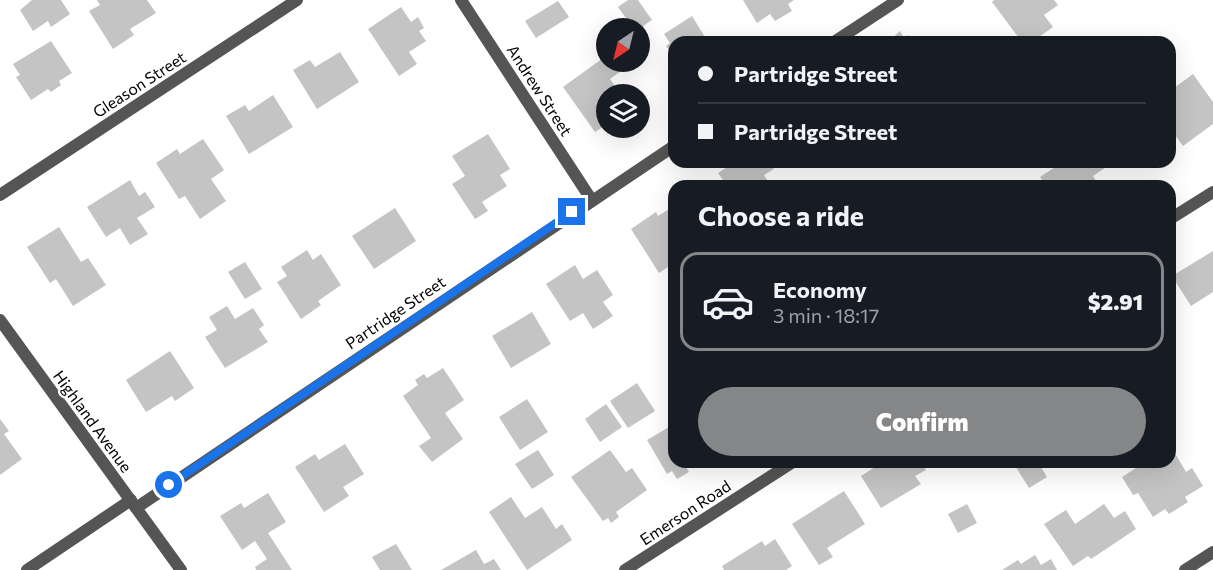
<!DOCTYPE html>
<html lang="en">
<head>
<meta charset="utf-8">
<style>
	:root { --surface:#171b24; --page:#242831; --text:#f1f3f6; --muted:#9ea1a6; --line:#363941; --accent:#858687 }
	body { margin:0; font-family:Commissioner,sans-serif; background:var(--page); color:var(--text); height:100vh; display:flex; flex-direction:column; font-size:22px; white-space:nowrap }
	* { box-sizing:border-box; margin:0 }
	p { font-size:20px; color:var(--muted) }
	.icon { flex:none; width:33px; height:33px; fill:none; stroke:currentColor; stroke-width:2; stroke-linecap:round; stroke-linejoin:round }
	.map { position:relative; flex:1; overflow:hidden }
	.sheet { position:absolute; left:668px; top:180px; width:508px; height:288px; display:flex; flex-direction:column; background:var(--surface); border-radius:18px; box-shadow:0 6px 24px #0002 }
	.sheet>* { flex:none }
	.banner { position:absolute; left:668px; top:36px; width:508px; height:132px; border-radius:18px; box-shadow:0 6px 24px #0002; display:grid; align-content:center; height:132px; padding:0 30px; background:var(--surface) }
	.needle { width:39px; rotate:215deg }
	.buttons { position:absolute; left:596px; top:18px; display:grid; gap:12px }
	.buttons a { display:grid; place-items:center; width:54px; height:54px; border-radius:50%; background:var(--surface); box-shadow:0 6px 24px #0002; font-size:30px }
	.end { position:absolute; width:27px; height:27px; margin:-14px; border:8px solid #1a73e8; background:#fff; box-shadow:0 0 0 3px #fff }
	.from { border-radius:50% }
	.banner b { display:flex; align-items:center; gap:21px; height:57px; font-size:22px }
	.banner b+b { border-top:2px solid var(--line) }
	.banner i { width:15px; height:15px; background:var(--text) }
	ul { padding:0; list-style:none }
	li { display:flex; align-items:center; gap:18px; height:99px; margin:0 12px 9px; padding:0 18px; border:3px solid transparent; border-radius:18px }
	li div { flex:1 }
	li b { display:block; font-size:22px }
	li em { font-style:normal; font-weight:800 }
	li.selected { border-color:var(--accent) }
	li>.icon { width:54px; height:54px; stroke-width:1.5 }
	h2 { padding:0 30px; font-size:27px; line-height:72px }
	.primary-button { display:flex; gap:12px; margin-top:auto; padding:12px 30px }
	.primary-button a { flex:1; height:69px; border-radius:36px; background:var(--accent); color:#fff; font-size:24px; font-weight:800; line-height:69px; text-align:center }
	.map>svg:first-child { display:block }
	.building { fill:#c4c4c4 }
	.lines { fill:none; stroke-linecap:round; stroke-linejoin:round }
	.lane { stroke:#555; stroke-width:12 }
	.street { stroke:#555; stroke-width:12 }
	.route { stroke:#1a73e8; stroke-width:8 }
	.labels { text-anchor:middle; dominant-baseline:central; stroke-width:4.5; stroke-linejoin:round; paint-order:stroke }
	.street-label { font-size:16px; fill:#000; stroke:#fff }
</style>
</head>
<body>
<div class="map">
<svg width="1213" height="570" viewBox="0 0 1213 570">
	<rect width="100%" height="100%" fill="#fff"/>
	<g class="building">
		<polygon points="32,0 61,0 70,14 51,27 48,21 33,31 20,10"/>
		<polygon points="97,0 147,0 156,13 130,29 134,35 113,49 89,11 100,5"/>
		<polygon points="628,0 638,0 652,20 640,28 633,28 618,7"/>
		<polygon points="743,0 794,0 788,4 792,11 775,21 770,14 757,23"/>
		<polygon points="994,0 1054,0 1058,5 1044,15 1053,27 1032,42 1022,42 992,2"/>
		<polygon points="558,1 569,17 536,38 525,21"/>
		<polygon points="401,7 411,22 418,17 424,28 419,31 426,41 409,52 417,64 399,76 368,29"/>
		<polygon points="692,16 708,42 674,42 674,57 666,46 670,43 664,34"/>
		<polygon points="900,31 904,38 908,35 913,42 888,42"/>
		<polygon points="51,41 72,73 59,81 61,85 51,92 48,89 31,100 16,77 20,75 13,64"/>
		<polygon points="340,52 359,82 317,109 293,70 310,60 315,67"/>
		<polygon points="606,56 606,62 615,62 621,71 610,79 619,92 627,86 633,94 606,94 606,125 595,132 563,87"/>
		<polygon points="1193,74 1213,102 1213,124 1183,146 1170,128 1170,91"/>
		<polygon points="273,95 293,127 249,154 226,116 245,105 249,111"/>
		<polygon points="488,134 510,169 500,175 507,186 482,202 488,211 475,219 452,184 465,176 452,156"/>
		<polygon points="203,139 224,170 211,179 226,201 200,219 185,196 179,199 156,163 177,149 180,154"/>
		<polygon points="735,162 770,162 774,169 764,175 771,186 727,186 718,173"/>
		<polygon points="1063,162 1114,162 1093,176 1099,186 1046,186 1040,177"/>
		<polygon points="130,180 139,196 145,192 155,207 137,218 148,234 130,245 120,228 106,237 87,207"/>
		<polygon points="674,206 674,263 659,273 631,229 656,212 658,216"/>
		<polygon points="395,208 416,241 374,269 352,236"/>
		<polygon points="59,227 81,262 88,258 106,285 73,306 56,279 50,283 27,247"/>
		<polygon points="307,250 313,260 321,254 341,285 318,301 321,305 301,319 277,282 287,276 281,267"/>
		<polygon points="1213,251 1213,292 1191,306 1172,276"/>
		<polygon points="245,262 262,289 245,299 228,272"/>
		<polygon points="575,265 583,279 597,270 613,295 603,302 613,316 593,329 583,313 570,321 546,284"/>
		<polygon points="227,306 235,319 253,308 264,325 259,329 268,342 225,368 205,337 217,330 209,317"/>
		<polygon points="532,312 551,344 511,368 492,336"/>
		<polygon points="170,351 194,388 175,401 172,396 146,412 126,380"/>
		<polygon points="443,368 464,400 445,413 463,439 432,462 419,446 431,438 403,396 418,385 415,380 424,374 427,378"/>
		<polygon points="637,383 655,411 628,428 610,401"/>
		<polygon points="527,399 548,432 520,450 499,417"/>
		<polygon points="606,404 622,427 600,442 585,419"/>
		<polygon points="0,419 9,431 4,434 22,459 0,475"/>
		<polygon points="674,424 674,462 683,462 689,472 677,479 672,471 667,474 647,440"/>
		<polygon points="345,444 364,474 343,487 349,496 324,512 295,467 315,454 319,460"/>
		<polygon points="1170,445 1186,472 1192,468 1203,486 1185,497 1188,502 1169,514 1165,509 1153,517 1138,493 1133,495 1122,477 1145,462 1170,462"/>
		<polygon points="538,450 554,475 532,489 515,464"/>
		<polygon points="610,450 626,472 632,468 647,490 616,512 619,517 611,523 608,518 603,521 571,477"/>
		<polygon points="883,462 921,462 926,470 915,476 921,484 881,508 861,476"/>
		<polygon points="1017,462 1038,462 1047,477 1029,488 1014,464"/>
		<polygon points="844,491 865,524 827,548 833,557 819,565 792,524"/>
		<polygon points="268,493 286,522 268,533 292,570 256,570 255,567 267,559 255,541 242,550 220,516 241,503 244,508"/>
		<polygon points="511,497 525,518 542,507 556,529 562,524 572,540 527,570 489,512"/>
		<polygon points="967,504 977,523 958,533 948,514"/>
		<polygon points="1104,504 1114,518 1125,511 1136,529 1091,559 1088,556 1073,566 1044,524 1066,510 1075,524"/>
		<polygon points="775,539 792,566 786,570 724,570 722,566 762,541 765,546"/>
		<polygon points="396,544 412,570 380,570 372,557"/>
		<polygon points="476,550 484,564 494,559 501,570 441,570"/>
		<polygon points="1035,555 1041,565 1051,559 1057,570 1002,570 1018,560 1021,564"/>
	</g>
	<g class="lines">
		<polyline class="lane" points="27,570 131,500"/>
		<g class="street">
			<polyline points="461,0 591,199"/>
			<polyline points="834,42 898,0"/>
			<polyline points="0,195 297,0"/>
			<polyline points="1170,219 1213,192"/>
			<polyline points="0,320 181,570"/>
			<polyline points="136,508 674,146"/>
			<polyline points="625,570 793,462"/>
			<polyline points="1185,570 1213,552"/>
		</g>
	</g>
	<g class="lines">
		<polyline class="route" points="169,485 572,212"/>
	</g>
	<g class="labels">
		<g class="street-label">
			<text transform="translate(139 84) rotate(-33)">Gleason Street</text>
			<text transform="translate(540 90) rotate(57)">Andrew Street</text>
			<text transform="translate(395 312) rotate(-34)">Partridge Street</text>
			<text transform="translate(93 421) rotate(54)">Highland Avenue</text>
			<text transform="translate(685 512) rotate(-33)">Emerson Road</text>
		</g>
	</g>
</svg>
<div class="buttons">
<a><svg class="needle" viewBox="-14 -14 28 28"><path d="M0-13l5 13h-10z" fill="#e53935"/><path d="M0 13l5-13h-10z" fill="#9ea1a6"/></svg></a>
<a><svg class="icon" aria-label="layers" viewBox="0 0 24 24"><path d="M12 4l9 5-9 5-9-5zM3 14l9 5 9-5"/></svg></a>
</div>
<i class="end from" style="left:169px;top:485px"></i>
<i class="end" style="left:572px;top:212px"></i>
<div class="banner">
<b><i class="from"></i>Partridge Street</b>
<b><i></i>Partridge Street</b>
</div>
<section class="sheet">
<h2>Choose a ride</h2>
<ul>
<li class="selected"><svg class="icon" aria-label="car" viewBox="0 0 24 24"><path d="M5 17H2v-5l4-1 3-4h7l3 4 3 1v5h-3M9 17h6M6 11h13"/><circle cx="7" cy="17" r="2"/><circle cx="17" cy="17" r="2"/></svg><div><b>Economy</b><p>3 min · 18:17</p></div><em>$2.91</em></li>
</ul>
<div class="primary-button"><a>Confirm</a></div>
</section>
</div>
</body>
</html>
